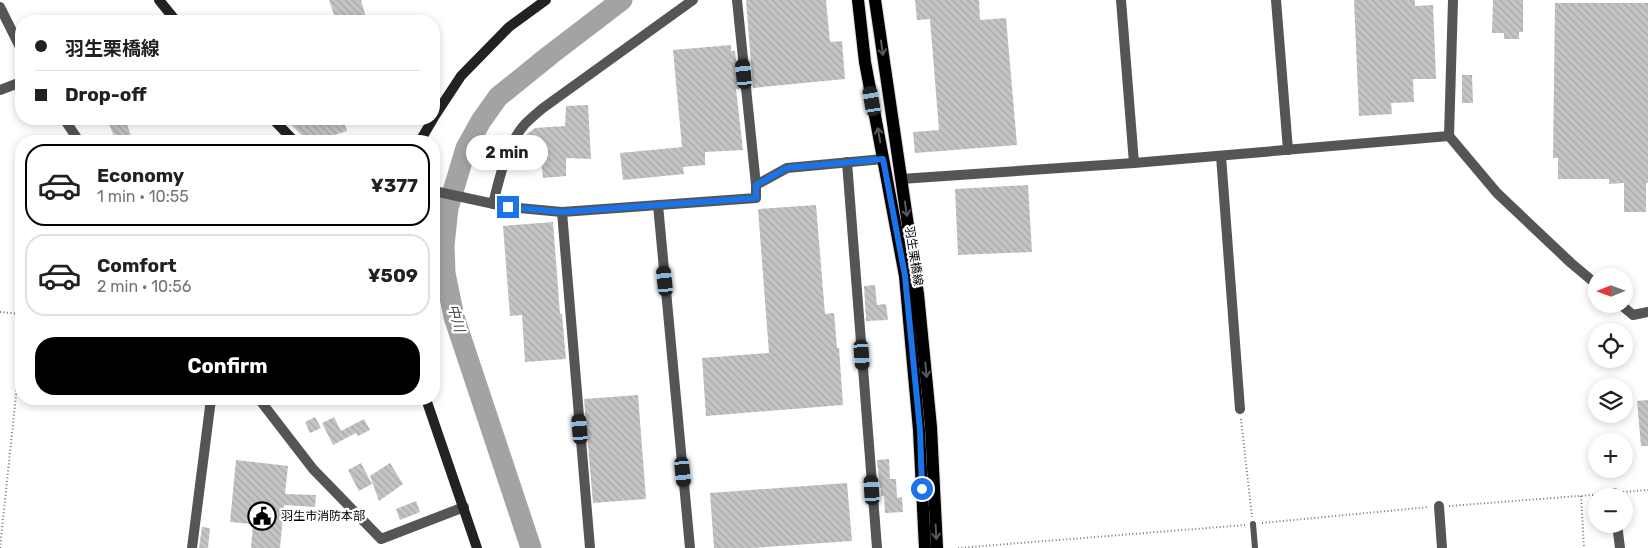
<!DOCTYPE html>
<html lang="en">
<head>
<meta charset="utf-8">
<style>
	:root { --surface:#fff; --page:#f6f6f6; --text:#202124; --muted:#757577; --line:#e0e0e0; --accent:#000 }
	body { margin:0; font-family:Rubik,"Noto Sans JP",sans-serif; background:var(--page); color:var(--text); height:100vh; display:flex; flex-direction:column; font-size:19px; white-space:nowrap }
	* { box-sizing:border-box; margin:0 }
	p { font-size:16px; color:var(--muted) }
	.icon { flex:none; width:28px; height:28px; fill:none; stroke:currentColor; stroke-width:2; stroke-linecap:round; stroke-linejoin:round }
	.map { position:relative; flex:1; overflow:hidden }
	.panel { position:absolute; left:15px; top:135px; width:425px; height:270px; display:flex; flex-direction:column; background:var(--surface); border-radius:20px; box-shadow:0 2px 8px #0003 }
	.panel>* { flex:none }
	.banner { position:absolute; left:15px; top:15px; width:425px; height:110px; border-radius:20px; box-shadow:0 2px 8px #0003; display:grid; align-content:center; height:110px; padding:0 20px; background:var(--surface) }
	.needle { width:32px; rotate:269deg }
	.controls { position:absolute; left:1588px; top:268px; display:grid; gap:10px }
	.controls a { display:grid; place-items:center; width:45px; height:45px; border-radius:50%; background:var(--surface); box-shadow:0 2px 8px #0003; font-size:25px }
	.end { position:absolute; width:22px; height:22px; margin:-11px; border:6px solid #1a73e8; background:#fff; box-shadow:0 0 0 2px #fff }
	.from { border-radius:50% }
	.bubble { position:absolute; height:35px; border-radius:18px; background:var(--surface); box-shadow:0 2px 8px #0003; font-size:16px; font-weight:700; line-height:35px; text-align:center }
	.car { position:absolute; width:15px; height:30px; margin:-15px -8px; border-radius:6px; box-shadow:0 0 4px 1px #0007; background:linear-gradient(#222 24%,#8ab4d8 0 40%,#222 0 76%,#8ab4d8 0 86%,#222 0) }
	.banner b { display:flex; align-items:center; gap:18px; height:48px; font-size:19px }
	.banner b+b { border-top:1px solid var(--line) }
	.banner i { width:12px; height:12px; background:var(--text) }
	ul { padding:9px 0 0; list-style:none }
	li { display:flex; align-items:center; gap:15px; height:82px; margin:0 10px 8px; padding:0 10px; border:2px solid var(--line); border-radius:20px }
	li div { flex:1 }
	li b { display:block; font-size:19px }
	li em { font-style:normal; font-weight:700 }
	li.on { border-color:var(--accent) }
	li>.icon { width:45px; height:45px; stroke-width:1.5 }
	.cta { display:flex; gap:10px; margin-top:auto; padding:10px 20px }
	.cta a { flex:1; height:58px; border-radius:20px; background:var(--accent); color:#fff; font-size:20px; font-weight:700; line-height:58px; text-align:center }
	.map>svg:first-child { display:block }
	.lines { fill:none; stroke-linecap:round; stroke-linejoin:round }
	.river { stroke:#a3a3a3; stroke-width:21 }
	.building { fill:url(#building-back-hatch) }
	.primary-casing { stroke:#dbdbdb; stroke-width:14 }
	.path { stroke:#777; stroke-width:2; stroke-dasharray:1 2.5; stroke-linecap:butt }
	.lane { stroke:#555; stroke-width:6 }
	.street { stroke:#555; stroke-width:10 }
	.secondary { stroke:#222; stroke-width:10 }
	.primary { stroke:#000; stroke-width:12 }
	.oneway { stroke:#595959 }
	.route { stroke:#1a73e8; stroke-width:6 }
	.labels { text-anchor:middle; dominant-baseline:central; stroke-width:4.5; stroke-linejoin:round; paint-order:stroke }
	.street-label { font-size:12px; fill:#000; stroke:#fff }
	.poi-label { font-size:12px; fill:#000; stroke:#fff; text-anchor:start }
	.water-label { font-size:14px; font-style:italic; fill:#444; stroke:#fff }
</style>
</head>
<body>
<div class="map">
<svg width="1648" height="548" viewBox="0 0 1648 548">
	<defs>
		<pattern id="building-back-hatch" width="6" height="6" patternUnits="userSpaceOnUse" patternTransform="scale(1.25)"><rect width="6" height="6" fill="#c4c4c4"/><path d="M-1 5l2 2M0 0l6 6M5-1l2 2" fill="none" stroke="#a7a7a7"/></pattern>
	</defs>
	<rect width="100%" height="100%" fill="#fff"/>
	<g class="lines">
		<polyline class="river" points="531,548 454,317 445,273 444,245 448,208 466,148 481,121 498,97 550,55 622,0"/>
	</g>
	<g class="building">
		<polygon points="329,0 361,0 367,21 336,21"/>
		<polygon points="746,0 826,0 830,42 842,41 845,79 753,88"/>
		<polygon points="915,0 979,0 980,20 1006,18 1017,145 915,153 913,132 939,130 930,19 917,20"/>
		<polygon points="1354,0 1415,0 1415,6 1433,5 1436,79 1413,79 1414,102 1391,103 1392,114 1359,116"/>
		<polygon points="1493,0 1523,0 1523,32 1519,32 1519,39 1504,39 1504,33 1492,33"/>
		<polygon points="1555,3 1648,3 1648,183 1646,183 1646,212 1624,212 1624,183 1609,184 1609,179 1558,179 1558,158 1553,158"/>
		<polygon points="731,45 731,51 735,51 739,89 736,89 743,150 705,152 705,165 683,167 684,174 623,180 620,153 682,147 673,50"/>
		<polygon points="1462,75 1472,75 1473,103 1462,103"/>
		<polygon points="588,105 591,159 566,158 566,176 543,178 541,160 521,160 526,135 535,128 565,126 566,106"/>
		<polygon points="107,119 125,119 133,141 116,141"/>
		<polygon points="285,119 343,119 347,131 334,135 336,141 308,141"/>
		<polygon points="1028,185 1032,252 958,255 955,189"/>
		<polygon points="816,205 825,314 834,313 837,348 839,348 843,405 706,416 702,358 769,353 758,209"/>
		<polygon points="553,222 560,314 562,314 566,359 525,362 522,315 510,316 503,226"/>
		<polygon points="875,285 877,305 886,304 888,320 866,321 864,286"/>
		<polygon points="638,395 646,499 593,503 584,399"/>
		<polygon points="1648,400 1648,446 1641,446 1637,401"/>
		<polygon points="315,417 321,428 310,433 305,422"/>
		<polygon points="334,417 341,431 364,419 370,430 358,436 356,433 333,445 322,423"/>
		<polygon points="889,459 890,479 896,479 897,498 902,497 903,512 885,513 884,496 881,496 881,488 880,488 877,460"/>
		<polygon points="236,460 288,466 285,494 316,495 315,507 284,505 280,548 251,548 253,524 230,522"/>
		<polygon points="361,463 372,484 359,491 348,470"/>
		<polygon points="390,463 403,484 379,501 370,476"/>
		<polygon points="847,483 852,541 753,548 714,548 710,493"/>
		<polygon points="416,501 420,512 400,520 396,509"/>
		<polygon points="202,527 210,528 208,548 199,548"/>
	</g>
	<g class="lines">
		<g class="primary-casing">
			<g id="primary">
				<polyline points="858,0 865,62 905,276 919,430 925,548"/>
				<polyline points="875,0 918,294 931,427 937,548"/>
			</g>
		</g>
		<g class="path">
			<polyline points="0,312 21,314"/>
			<polyline points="1241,419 1252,517"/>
			<polyline points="1623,492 1648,490"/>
			<polyline points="1581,496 1584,548"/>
			<polyline points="1449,506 1604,494"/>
			<polyline points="1262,523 1429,507"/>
			<polyline points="0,548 21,347"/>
			<polyline points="958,548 1245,525"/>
		</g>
		<polyline class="lane" points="1253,524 1255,548"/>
		<g class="street">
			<polyline points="737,0 756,185"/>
			<polyline points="1121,0 1134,163"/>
			<polyline points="1276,0 1288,150"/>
			<polyline points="1453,0 1449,136 1497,193 1571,263 1596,284"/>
			<polyline points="0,7 21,49"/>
			<polyline points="0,90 21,82"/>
			<polyline points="64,119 79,141"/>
			<polyline points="1221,156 1240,409"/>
			<polyline points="847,162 877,548"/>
			<polyline points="901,179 1134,163 1449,136"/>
			<polyline points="434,191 508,207 562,212 756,198 756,185 787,168 883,159"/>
			<path d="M493,204C499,179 507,144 525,124C531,118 537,113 543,108L693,0"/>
			<polyline points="658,205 690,548"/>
			<polyline points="562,212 590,548"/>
			<polyline points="1620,304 1633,315 1648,312"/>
			<polyline points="259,399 313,469 381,539 464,507"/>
			<polyline points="1614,493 1614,496"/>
			<polyline points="1439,506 1442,548"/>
			<polyline points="1617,524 1620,548"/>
			<polyline points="192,548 211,399"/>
		</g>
		<g class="secondary">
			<polyline points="159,0 176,21"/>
			<polyline points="434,117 461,76 509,27 546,0"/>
			<polyline points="273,119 294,141"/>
			<polyline points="420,141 433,119"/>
			<polyline points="426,399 477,548"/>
		</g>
		<use href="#primary" class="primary"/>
	</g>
	<defs><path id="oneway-shaft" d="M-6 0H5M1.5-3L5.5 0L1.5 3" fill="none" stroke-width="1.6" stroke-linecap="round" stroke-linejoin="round" transform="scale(1.25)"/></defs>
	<g class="oneway">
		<use href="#oneway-shaft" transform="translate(882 48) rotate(82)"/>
		<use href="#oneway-shaft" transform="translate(879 135) rotate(-100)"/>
		<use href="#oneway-shaft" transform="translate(906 209) rotate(81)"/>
		<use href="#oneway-shaft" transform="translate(926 370) rotate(85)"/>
		<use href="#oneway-shaft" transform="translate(936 532) rotate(87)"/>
	</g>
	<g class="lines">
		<polyline class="route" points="508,207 562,212 756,198 756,185 787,168 883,159 905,276 920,430 922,489"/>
	</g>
	<defs>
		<g id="civic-ring" transform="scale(1.4375)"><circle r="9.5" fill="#fff" stroke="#000" stroke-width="1.5"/><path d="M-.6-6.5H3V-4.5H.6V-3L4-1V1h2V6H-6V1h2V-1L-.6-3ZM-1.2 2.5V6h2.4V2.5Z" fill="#000"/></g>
	</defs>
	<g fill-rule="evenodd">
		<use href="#civic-ring" x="262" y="516"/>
	</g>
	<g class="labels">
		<g class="street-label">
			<text transform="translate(914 256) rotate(81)">羽生栗橋線</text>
		</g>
		<g class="poi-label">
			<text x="281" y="516">羽生市消防本部</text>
		</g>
		<g class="water-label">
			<text transform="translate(456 318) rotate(75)">中川</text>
		</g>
	</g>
</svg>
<div class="controls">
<a><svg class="needle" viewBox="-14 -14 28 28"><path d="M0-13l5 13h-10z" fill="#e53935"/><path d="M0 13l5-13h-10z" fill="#757577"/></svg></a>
<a><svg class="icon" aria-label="locate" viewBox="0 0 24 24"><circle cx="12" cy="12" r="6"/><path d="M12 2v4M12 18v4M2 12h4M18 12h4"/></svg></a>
<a><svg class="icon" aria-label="layers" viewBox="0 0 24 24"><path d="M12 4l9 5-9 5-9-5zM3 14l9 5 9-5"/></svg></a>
<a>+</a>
<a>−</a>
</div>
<i class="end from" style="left:922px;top:489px"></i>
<i class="end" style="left:508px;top:207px"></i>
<div class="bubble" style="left:466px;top:135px;width:82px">2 min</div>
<i class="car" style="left:744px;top:74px;rotate:354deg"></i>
<i class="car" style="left:872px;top:101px;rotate:350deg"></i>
<i class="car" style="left:665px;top:281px;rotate:354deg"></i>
<i class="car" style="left:862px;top:355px;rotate:176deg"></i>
<i class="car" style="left:580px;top:429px;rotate:355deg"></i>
<i class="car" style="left:683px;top:472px;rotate:174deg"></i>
<i class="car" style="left:872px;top:490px;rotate:356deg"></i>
<div class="banner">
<b><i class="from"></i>羽生栗橋線</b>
<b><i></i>Drop-off</b>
</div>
<section class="panel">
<ul>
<li class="on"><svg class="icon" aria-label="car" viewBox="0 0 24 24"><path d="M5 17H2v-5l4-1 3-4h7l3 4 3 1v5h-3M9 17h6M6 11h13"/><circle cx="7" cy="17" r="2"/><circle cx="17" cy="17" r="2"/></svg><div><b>Economy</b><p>1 min · 10:55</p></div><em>¥377</em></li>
<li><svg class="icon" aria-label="car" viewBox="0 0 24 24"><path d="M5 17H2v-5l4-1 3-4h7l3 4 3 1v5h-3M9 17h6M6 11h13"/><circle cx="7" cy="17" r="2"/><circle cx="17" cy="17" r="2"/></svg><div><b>Comfort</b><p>2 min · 10:56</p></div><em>¥509</em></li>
</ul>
<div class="cta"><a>Confirm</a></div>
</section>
</div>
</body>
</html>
